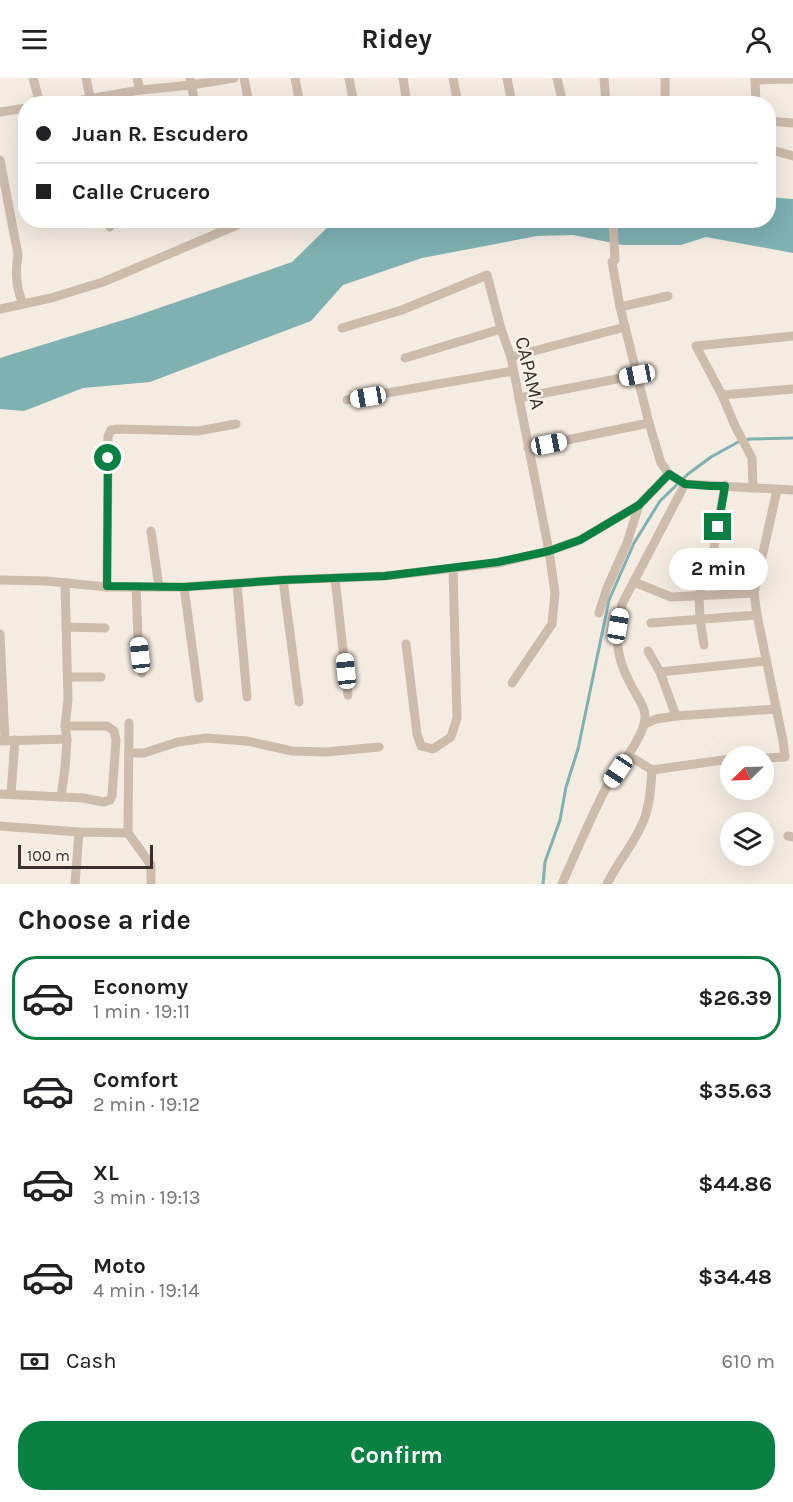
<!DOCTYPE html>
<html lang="en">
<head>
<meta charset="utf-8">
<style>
	:root { --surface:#fff; --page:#f2f2f2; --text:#202124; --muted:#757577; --line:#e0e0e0; --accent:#0b8043 }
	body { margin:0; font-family:Karla,sans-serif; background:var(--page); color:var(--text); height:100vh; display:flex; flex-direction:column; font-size:22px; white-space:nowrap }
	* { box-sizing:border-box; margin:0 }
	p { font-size:20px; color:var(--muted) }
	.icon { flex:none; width:33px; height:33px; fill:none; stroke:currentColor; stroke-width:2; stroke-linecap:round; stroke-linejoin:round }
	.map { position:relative; height:806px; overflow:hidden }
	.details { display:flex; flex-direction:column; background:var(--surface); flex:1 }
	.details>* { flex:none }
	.banner { position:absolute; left:18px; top:18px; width:758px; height:132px; border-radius:24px; box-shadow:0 6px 24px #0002; display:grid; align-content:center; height:132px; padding:0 18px; background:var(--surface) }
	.needle { width:39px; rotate:247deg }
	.buttons { position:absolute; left:720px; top:668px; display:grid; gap:12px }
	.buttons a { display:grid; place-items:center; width:54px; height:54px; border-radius:50%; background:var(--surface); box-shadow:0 6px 24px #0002; font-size:30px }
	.scale { position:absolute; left:18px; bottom:15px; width:135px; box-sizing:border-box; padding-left:6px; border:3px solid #3b302b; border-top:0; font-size:16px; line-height:21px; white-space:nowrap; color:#3b302b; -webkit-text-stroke:4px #fbf5ee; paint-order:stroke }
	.end { position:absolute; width:27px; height:27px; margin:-14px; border:8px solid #0b8043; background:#fff; box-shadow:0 0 0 3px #fff }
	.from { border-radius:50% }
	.bubble { position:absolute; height:42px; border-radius:21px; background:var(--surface); box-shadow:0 6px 24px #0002; font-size:20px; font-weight:700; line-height:42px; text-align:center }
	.car { position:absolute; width:18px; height:36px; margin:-18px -9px; border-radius:8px; box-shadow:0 0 4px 2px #0007; background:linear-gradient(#fff 24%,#345 0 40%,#fff 0 76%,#345 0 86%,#fff 0) }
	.banner b { display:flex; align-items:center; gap:21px; height:57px; font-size:22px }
	.banner b+b { border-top:2px solid var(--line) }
	.banner i { width:15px; height:15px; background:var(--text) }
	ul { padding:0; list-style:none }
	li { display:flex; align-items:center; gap:18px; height:84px; margin:0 12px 9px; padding:0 6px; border:3px solid transparent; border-radius:24px }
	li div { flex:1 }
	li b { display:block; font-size:22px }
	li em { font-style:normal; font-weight:700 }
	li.current { border-color:var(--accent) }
	li>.icon { width:54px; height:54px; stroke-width:1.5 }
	h2 { padding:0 18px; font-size:27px; line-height:72px }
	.pay { display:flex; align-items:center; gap:15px; height:66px; padding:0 18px; font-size:22px }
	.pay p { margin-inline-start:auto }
	.primary-button { display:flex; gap:12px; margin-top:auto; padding:12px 18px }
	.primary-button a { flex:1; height:69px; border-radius:24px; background:var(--accent); color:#fff; font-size:24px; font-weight:700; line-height:69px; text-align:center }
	header { display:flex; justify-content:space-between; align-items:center; height:78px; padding:0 18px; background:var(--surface); font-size:27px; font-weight:700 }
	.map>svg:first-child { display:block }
	.water { fill:#7fb0b2 }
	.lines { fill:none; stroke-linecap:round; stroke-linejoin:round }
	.stream { stroke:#7fb0b2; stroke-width:3 }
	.street { stroke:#cdbbac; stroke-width:9 }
	.route { stroke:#0b8043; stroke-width:8 }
	.labels { text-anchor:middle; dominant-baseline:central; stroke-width:4.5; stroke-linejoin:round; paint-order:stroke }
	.street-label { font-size:20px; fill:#3b302b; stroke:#fbf5ee }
</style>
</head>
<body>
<header><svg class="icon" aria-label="menu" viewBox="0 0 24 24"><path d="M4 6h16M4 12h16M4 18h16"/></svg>Ridey<svg class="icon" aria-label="person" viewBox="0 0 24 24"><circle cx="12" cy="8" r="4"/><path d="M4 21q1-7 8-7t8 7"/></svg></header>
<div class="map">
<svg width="793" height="806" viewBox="0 0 793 806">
	<rect width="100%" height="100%" fill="#f4ebe1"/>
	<polygon class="water" points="768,119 793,121 793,175 706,159 681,167 623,167 573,157 537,158 422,180 343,207 311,243 150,304 83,310 24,333 0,331 0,280 133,239 292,184 334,143 768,142"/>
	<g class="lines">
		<polyline class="stream" points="543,806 545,784 560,742 566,709 578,671 609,522 634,465 660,423 688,396 711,379 740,363 750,361 793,360"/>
		<g class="street">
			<polyline points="33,0 40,26"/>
			<polyline points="86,0 91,24"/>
			<polyline points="137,0 140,12"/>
			<polyline points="190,0 195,26"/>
			<polyline points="244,0 249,26"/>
			<polyline points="295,0 300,26"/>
			<polyline points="349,0 354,26"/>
			<polyline points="403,0 407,26"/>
			<polyline points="453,0 458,26"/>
			<polyline points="507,0 512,26"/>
			<polyline points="557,0 563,26"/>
			<polyline points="604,0 606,26"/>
			<polyline points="665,0 665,26"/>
			<polyline points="755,0 756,26"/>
			<polyline points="755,2 793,1"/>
			<polyline points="60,26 140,12 191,7 234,0"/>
			<polyline points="0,34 26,30"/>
			<polyline points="768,43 793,45"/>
			<polyline points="768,71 793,78"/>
			<path d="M0,82L18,177C15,194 16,210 23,226"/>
			<polyline points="109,142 110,149"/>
			<polyline points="613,142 615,182 612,184 620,229 649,345 661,385 669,396 685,406 793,412"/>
			<polyline points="620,229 668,218"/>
			<polyline points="0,231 51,220 103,204 249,142"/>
			<polyline points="342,250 402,232 487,197 501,251 511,279 549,473 555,515 552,546 512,605"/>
			<polyline points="511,279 625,249"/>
			<polyline points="405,280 501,251"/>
			<polyline points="722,317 793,311"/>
			<polyline points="519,320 637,297"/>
			<polyline points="347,322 513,293"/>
			<polyline points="528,370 649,345"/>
			<polyline points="753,410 752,380 735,348 722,317 696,268 793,258"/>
			<polyline points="151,453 159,509"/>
			<polyline points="335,500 348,617"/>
			<polyline points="0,502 46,503 107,509 184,509 283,502 385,498 498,485 549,473 580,462 639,427 669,396"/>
			<polyline points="283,502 299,624"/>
			<polyline points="634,504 671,519 754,515"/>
			<polyline points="237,506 247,619"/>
			<polyline points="107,509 108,358 111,352 117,351 198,353 236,346"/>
			<polyline points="136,509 138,559 142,595"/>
			<polyline points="184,509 199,620"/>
			<polyline points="599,535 607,510 627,465 639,427"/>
			<polyline points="651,545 757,537"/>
			<polyline points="66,549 105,550"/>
			<polyline points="0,556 5,662"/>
			<polyline points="406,566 417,656 421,668 433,671 451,659 457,640 453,491"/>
			<polyline points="704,567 700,541 699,517 714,469 725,407"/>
			<polyline points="648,573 660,594 676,638"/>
			<polyline points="660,594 766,583"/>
			<polyline points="68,599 101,599"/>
			<polyline points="129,645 128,755 151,787 151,806"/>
			<polyline points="645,646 656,641 676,638 776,631"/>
			<polyline points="0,663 67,661"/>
			<polyline points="129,675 144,675 178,664 206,660 247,663 292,673 326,674 379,669"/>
			<polyline points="628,677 652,692 730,681"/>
			<polyline points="764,680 785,679 783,663 757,537 754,515 777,412"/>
			<polyline points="0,716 83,720 104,724 110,722 112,718 116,662 114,653 107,648 65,648"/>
			<polyline points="11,716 15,662"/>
			<polyline points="61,719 65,690 67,661 65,648 68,622 65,505"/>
			<polyline points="0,748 79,754 128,755"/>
			<polyline points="788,758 793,759"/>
			<polyline points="75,806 79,754"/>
			<path d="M562,806C576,774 590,741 606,710C616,692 646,658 645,638C645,627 635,616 630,605C614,575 616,559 622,526L685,406"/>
			<path d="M607,806C618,783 636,764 645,739C650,724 651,708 652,692"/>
		</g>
	</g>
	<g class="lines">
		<polyline class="route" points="108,380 107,508 184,509 283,502 385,498 498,484 549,473 580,462 639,427 669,396 685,406 711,408 725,408 718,449"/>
	</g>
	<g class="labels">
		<g class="street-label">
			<text transform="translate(530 295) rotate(77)">CAPAMA</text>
		</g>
	</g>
</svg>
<div class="buttons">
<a><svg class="needle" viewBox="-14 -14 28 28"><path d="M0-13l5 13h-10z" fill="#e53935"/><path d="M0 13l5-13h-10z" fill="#757577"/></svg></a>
<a><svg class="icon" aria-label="layers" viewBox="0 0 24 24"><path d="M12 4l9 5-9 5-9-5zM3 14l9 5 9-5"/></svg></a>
</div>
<div class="scale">100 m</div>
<i class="end from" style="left:108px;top:380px"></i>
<i class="end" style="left:718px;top:449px"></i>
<div class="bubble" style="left:669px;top:470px;width:99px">2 min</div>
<i class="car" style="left:637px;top:297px;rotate:259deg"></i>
<i class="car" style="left:368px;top:319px;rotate:260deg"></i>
<i class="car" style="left:549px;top:366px;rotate:79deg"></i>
<i class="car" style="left:618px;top:548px;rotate:10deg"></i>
<i class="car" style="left:140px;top:577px;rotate:354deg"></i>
<i class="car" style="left:346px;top:593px;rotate:354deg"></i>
<i class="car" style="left:618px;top:693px;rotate:214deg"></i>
<div class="banner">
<b><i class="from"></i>Juan R. Escudero</b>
<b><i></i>Calle Crucero</b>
</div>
</div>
<section class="details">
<h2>Choose a ride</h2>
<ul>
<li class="current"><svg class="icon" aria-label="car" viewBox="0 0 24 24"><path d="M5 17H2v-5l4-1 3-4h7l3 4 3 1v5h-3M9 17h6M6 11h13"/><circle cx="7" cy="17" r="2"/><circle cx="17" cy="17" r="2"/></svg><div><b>Economy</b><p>1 min · 19:11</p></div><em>$26.39</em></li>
<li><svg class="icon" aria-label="car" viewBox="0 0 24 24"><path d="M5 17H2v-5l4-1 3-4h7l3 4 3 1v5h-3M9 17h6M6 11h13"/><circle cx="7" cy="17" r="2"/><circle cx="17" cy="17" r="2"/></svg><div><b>Comfort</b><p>2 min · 19:12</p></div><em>$35.63</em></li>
<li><svg class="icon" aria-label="car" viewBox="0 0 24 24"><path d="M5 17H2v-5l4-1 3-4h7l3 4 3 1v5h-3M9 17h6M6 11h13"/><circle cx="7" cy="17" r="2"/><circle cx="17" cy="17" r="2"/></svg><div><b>XL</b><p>3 min · 19:13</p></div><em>$44.86</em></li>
<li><svg class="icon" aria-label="car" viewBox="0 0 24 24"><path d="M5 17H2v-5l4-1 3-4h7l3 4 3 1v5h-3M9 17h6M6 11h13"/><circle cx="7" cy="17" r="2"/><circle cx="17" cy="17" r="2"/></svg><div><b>Moto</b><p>4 min · 19:14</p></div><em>$34.48</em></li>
</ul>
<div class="pay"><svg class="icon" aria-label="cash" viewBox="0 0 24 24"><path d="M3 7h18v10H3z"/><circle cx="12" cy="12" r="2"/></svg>Cash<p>610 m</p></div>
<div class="primary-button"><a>Confirm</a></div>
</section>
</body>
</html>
